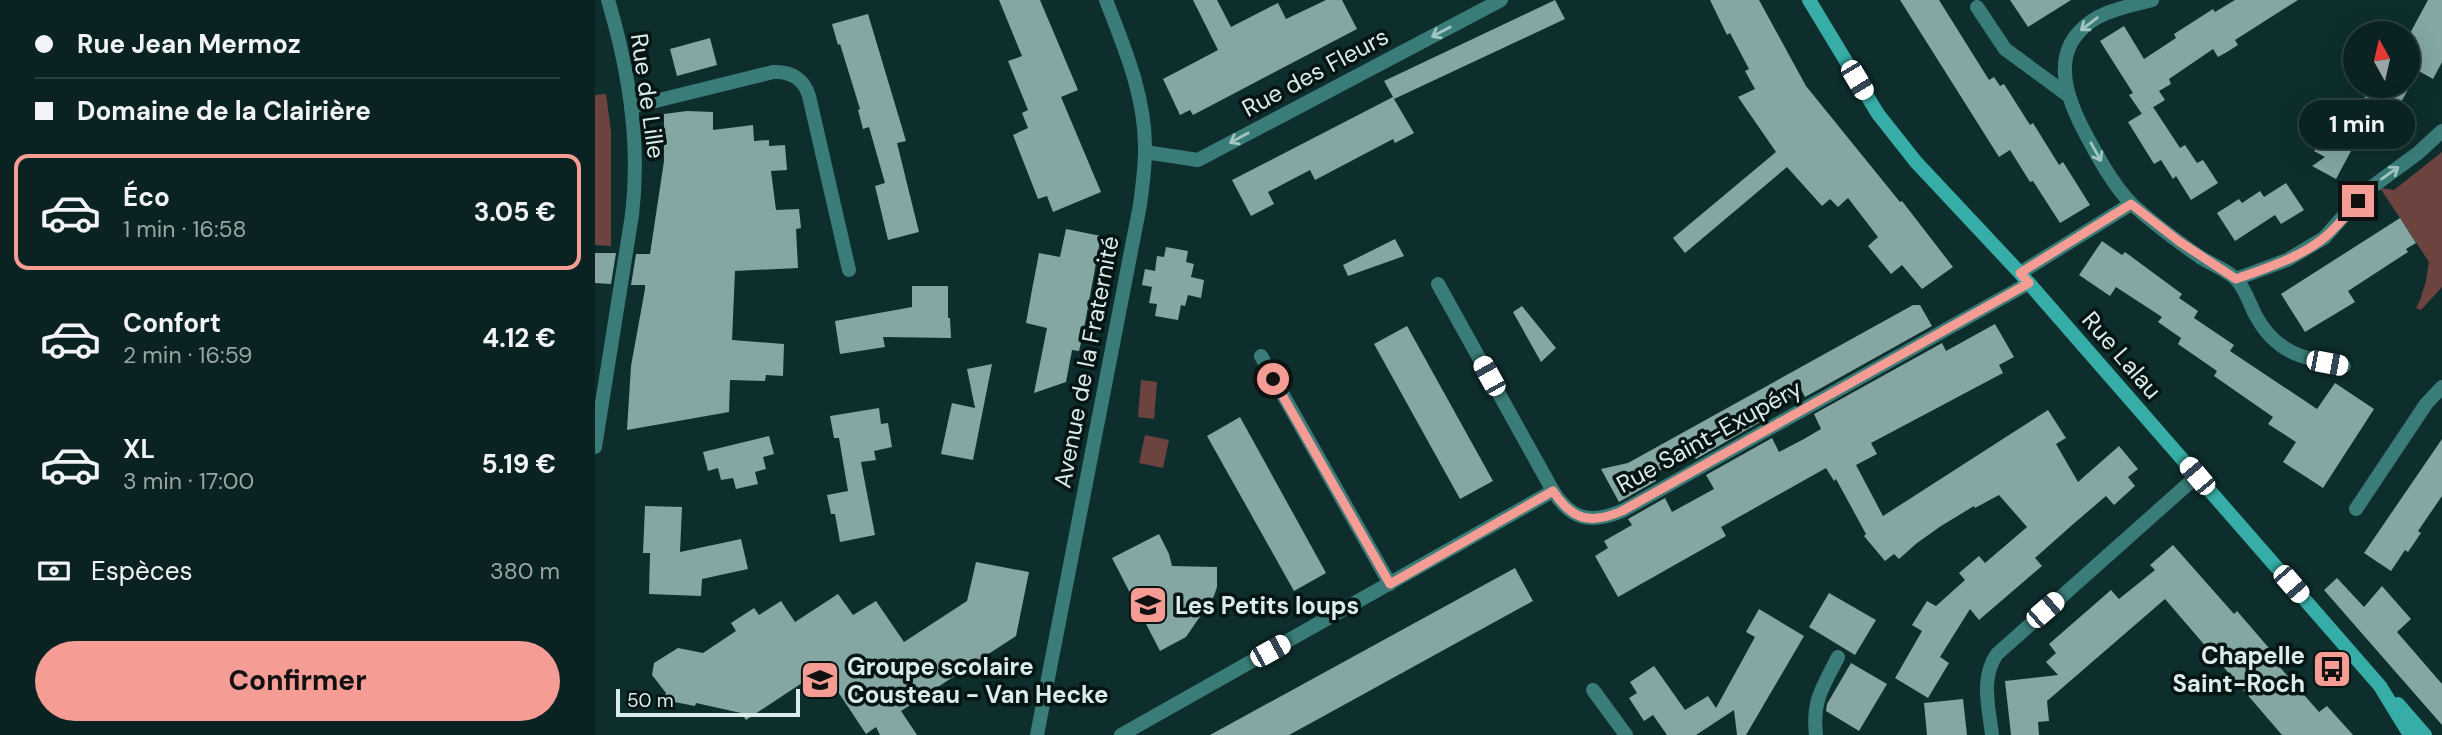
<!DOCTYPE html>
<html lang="fr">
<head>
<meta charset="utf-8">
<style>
	:root { --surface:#0a2221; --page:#132a2a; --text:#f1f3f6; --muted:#99a4a5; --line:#2a3f3f; --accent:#f59c95 }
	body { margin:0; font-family:"DM Sans",sans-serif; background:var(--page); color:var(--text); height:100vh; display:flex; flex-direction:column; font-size:26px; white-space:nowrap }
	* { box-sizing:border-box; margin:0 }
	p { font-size:23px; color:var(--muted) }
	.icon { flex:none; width:38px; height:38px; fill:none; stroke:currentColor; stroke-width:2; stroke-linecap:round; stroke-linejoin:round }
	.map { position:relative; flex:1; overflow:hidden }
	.panel { display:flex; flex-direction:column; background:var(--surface); width:595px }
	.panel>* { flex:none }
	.top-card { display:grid; align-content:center; height:154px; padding:0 35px; background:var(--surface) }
	.needle { width:46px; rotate:352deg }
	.controls { position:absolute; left:1748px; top:21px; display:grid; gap:14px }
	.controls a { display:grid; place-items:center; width:77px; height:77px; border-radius:50%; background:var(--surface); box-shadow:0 7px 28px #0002,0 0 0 2px var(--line); font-size:35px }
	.scale { position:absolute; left:21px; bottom:18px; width:184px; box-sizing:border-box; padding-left:7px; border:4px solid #dbedeb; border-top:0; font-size:19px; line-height:24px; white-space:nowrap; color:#dbedeb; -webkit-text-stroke:5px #061413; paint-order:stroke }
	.end { position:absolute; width:32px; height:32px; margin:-16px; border:9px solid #f59c95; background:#111; box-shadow:0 0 0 4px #111 }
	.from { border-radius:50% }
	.bubble { position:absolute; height:49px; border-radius:24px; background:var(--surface); box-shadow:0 7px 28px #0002,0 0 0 2px var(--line); font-size:23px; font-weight:700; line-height:49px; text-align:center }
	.car { position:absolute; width:21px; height:42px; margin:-21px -10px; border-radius:9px; box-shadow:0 0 5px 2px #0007; background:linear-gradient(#fff 24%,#345 0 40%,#fff 0 76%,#345 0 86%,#fff 0) }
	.top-card b { display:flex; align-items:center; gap:24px; height:66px; font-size:26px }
	.top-card b+b { border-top:2px solid var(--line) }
	.top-card i { width:18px; height:18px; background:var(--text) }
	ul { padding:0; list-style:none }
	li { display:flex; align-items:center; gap:21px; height:116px; margin:0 14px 10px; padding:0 21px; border:4px solid transparent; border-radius:14px }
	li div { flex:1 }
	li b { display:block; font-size:26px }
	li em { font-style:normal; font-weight:700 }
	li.on { border-color:var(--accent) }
	li>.icon { width:63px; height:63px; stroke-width:1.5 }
	.pay { display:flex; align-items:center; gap:18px; height:77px; padding:0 35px; font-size:26px }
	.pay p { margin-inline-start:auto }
	.primary-button { display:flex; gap:14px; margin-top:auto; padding:14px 35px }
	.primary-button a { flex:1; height:80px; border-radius:42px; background:var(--accent); color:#111; font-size:28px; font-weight:700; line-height:80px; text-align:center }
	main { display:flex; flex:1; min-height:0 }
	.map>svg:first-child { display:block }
	.green { fill:#6d4340 }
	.building { fill:#84a7a4 }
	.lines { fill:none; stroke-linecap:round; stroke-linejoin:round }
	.minor { stroke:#3a7d78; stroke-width:14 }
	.tertiary { stroke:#3a7d78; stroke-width:14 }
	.secondary { stroke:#36ada6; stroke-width:14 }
	.oneway { stroke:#a3c6c3 }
	.route { stroke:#f59c95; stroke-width:9 }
	.labels { text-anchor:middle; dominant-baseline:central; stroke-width:7; stroke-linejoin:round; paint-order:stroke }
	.street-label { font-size:24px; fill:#dbedeb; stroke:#061413 }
	.poi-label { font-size:24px; font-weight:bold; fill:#dbedeb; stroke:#061413; text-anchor:start }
</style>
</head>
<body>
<main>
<section class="panel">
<div class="top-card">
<b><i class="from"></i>Rue Jean Mermoz</b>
<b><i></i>Domaine de la Clairière</b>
</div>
<ul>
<li class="on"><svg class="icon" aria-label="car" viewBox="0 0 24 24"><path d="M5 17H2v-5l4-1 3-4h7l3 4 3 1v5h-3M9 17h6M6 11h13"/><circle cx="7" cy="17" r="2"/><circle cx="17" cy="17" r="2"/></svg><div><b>Éco</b><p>1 min · 16:58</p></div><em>3.05 €</em></li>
<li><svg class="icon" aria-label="car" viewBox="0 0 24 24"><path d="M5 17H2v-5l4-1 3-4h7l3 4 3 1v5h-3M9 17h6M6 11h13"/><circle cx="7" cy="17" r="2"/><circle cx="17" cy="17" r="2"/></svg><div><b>Confort</b><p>2 min · 16:59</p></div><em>4.12 €</em></li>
<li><svg class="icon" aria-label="car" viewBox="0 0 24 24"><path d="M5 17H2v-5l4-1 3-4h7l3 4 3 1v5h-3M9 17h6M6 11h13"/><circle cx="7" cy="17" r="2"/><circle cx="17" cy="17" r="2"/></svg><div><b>XL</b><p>3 min · 17:00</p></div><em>5.19 €</em></li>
</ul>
<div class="pay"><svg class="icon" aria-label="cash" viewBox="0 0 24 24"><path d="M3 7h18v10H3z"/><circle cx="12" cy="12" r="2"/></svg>Espèces<p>380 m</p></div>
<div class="primary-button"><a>Confirmer</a></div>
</section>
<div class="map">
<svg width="1847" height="735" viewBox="0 0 1847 735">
	<rect width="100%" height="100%" fill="#0d2e2c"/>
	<g class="green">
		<polygon points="11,94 16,131 16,246 0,245 0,95"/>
		<polygon points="1847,152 1847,287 1826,310 1821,308 1825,300 1831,281 1834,262 1785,188 1799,190"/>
		<polygon points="546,380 562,382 559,419 543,417"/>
		<polygon points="550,435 574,440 568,468 544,463"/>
	</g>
	<g class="building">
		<polygon points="404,0 445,0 483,90 466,97 506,192 458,212 452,196 443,199 418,135 433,128 427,113 433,110 413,61 427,56"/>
		<polygon points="598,0 622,0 636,27 683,3 691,19 731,0 747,0 762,29 598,115 595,110 585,115 568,79 623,50"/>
		<polygon points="960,0 970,19 799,99 819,133 800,143 798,139 720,180 715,170 673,192 679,204 656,216 637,180 798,97 789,81"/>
		<polygon points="1115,0 1164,0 1211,86 1305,202 1307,201 1358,267 1327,289 1307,265 1296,274 1273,246 1283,237 1253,198 1243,207 1235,199 1227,206 1192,167 1090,253 1078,238 1181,152 1143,97 1160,89 1150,71 1154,69 1135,33 1132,35"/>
		<polygon points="1305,0 1344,0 1394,80 1399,77 1405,86 1409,84 1435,125 1438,123 1464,165 1468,162 1495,205 1465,223 1438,181 1435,182 1415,150 1404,157"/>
		<polygon points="1415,0 1476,0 1433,27"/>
		<polygon points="1640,0 1703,0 1640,40 1643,45 1632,52 1623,57 1618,49 1574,79 1576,84 1564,91 1570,100 1547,114 1534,95 1538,93 1505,41 1529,26 1549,59 1581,38 1579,34 1618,9 1620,12"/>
		<polygon points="1833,0 1847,0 1847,62 1838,79 1813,65 1813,37"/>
		<polygon points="273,14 311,141 302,143 324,232 293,240 280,186 290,183 274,127 268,129 263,110 265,109 245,44 243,45 237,24"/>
		<polygon points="115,38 122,65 82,76 75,49"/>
		<polygon points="1776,86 1815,86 1788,135 1782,131 1776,143 1764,136 1741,179 1717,166 1730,157 1719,151 1726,140 1716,134 1727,116 1752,129"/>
		<polygon points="1558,107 1585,148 1590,145 1602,163 1608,160 1623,183 1596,200 1581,176 1578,179 1566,160 1559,164 1533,122"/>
		<polygon points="92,111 118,112 118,130 158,125 159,141 174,140 174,146 190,145 192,170 176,171 181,210 204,209 206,228 201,229 203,268 140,271 137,340 189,344 188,376 171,375 170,381 135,380 134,412 32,430 36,366 50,289 50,285 36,285 41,254 55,254 69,161 69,114"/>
		<polygon points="1691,183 1709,210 1686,224 1680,215 1640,241 1622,213 1644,199 1647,203 1665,191 1669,197"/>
		<polygon points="1805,218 1821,243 1811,249 1813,252 1753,291 1760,302 1710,332 1686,294"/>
		<polygon points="471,229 506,236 488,334 484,351 477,350 471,382 439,393 452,328 431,323 437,290 444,253 465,257"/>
		<polygon points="800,239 809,256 753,276 748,265"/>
		<polygon points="1507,241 1527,255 1530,252 1587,294 1584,298 1603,311 1599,318 1639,345 1635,351 1722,409 1740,383 1779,409 1728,488 1688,462 1701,442 1673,424 1678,417 1619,376 1622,371 1583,344 1586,338 1563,322 1567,317 1521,287 1515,296 1484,275"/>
		<polygon points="571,247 593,251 591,262 599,264 596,277 609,280 606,298 593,295 590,306 586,305 583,320 560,316 562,304 554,303 557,287 547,285 550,269 560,271 562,256 569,257"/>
		<polygon points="0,253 21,253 16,284 0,283"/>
		<polygon points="317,286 353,286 353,318 355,318 356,338 288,337 290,347 245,354 240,321 317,307"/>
		<polygon points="1318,305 1325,305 1337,326 1210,397 1207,391 1190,401 1164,415 1167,421 1101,459 1097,453 1058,474 1061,481 1024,502 1006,469 1033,463"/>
		<polygon points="927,306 961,348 946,362 918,312"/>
		<polygon points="1400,324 1419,357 1404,365 1408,373 1276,443 1282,454 1261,465 1288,516 1453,410 1471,438 1461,444 1483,482 1524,446 1543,469 1533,477 1540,486 1519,505 1511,496 1476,526 1440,558 1447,566 1384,620 1375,609 1345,657 1354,663 1333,698 1300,678 1327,631 1317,625 1332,601 1341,606 1370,580 1364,573 1384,556 1390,563 1432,527 1404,495 1380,508 1379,506 1346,526 1322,543 1304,559 1299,554 1290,561 1269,536 1271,534 1241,479 1239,481 1231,468 1126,527 1131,536 1023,597 1000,556 1013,548 1009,541 1037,525 1033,519 1070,498 1077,512 1119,489 1111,475 1177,438 1184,452 1209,439 1226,429 1219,414 1347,343 1351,351"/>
		<polygon points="812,326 898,481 865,499 779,344"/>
		<polygon points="397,364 378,460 346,454 357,403 380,408 372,369"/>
		<polygon points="284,408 286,424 293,423 297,447 279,451 281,460 266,462 280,535 245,542 240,514 236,514 232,495 253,491 244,438 239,438 235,416"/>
		<polygon points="645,417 731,573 699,591 612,436"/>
		<polygon points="174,436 179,454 168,457 171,469 160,472 163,484 141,489 138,478 126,480 123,468 113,471 108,452"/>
		<polygon points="1847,439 1847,496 1823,531 1826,533 1813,552 1810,550 1796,571 1769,553"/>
		<polygon points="50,506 87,507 85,552 146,539 153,569 107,579 106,596 54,594 55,553 48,553"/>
		<polygon points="564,534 574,554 577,566 622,567 622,587 619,596 591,637 565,651 517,558"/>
		<polygon points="1578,545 1639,614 1642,611 1686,662 1683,665 1724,712 1732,706 1758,735 1687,735 1570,599 1452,701 1454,721 1443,722 1444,735 1416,735 1410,681 1463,675 1451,662 1461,653 1454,644 1516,590 1524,599 1560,570 1555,565"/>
		<polygon points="381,562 434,572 421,636 306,711 322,735 285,735 281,727 271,734 228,669 151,720 146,713 101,703 100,706 69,700 71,693 57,675 59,663 83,648 108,653 141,631 136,623 159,608 164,615 186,601 200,622 243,594 258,615 281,601 309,642 372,601"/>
		<polygon points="920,568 938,601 716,723 694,735 615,735"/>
		<polygon points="1742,578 1769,607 1787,586 1816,619 1802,632 1847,684 1847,725 1729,590"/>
		<polygon points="1234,593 1281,620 1260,655 1214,627"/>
		<polygon points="1164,609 1209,636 1151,735 1142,735 1139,710 1101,735 1072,735 1058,715 1049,721 1034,698 1042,693 1035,682 1059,666 1090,710 1113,696 1121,708 1160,637 1151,632"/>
		<polygon points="1256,663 1292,684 1264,731 1231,711 1232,704"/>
		<polygon points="1368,699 1372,735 1332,735 1329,703"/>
	</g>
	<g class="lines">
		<g class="minor">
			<path d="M1557,0C1532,7 1503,11 1485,31C1451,66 1482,119 1501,153C1511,171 1523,191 1538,205C1559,224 1582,241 1605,257C1616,264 1632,270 1641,279C1650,288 1655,305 1661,316C1682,355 1710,358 1749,366"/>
			<polyline points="1382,7 1410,49 1474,96"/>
			<path d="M36,107L178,72C196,71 209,79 214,96L254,270"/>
			<polyline points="550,152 603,160 906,0"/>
			<polyline points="1425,273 1536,204"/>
			<polyline points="1641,279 1692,260 1729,238 1770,192 1823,153 1847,131"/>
			<polyline points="843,284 958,491"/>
			<polyline points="666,356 795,584"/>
			<polyline points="1761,509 1831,404 1847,387"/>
			<polyline points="998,690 1031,735"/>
			<path d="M442,735L545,205C547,188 550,170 550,151C551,98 530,49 511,0"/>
			<path d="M526,735L958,491C977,520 995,524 1027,511L1434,283"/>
			<path d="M1221,735C1217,700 1228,687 1243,657"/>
			<path d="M1397,735C1394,708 1385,678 1402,654L1602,476"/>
		</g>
		<path class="tertiary" d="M0,447L37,215C46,142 34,70 13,0"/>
		<g class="secondary">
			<polyline points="1214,0 1283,114 1321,162 1425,273 1785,686 1815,735"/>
			<polyline points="1803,704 1830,735"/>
		</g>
	</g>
	<defs><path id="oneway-shaft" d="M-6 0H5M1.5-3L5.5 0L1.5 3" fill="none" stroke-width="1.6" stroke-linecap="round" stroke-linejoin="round" transform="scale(1.75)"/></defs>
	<g class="oneway">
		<use href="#oneway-shaft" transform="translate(1494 24) rotate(143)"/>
		<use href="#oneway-shaft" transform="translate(846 32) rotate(152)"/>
		<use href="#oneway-shaft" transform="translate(644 138) rotate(152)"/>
		<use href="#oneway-shaft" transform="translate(1501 152) rotate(61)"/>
		<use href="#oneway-shaft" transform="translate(1795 173) rotate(-35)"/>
	</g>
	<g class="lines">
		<path class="route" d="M678,379L795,584L958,491C977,520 995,525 1027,511L1434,283L1425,273L1536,204L1585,242L1641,279C1671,268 1705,258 1730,237C1742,227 1753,213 1763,201"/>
	</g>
	<defs>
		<g id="school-square" transform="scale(2.0125)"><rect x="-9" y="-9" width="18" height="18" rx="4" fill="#f59c95" stroke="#061413"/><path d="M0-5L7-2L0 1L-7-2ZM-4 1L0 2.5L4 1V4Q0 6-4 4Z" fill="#111"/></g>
		<g id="bus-square" transform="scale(2.0125)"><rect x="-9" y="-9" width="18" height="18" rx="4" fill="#f59c95" stroke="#061413"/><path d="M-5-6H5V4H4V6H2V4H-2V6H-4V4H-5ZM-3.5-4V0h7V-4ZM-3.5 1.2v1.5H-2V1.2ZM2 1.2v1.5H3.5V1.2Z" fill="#111"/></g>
	</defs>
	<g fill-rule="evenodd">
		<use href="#school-square" x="553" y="605"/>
		<use href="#bus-square" x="1737" y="669"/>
		<use href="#school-square" x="225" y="680"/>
	</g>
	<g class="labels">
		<g class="street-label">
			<text transform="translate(720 72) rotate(-28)">Rue des Fleurs</text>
			<text transform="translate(53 96) rotate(82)">Rue de Lille</text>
			<text transform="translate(1527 355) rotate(49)">Rue Lalau</text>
			<text transform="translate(491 362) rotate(-79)">Avenue de la Fraternité</text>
			<text transform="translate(1114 436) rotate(-29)">Rue Saint-Exupéry</text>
		</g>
		<g class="poi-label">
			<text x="580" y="605">Les Petits loups</text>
			<text x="1710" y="655" text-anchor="end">Chapelle<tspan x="1710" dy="28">Saint-Roch</tspan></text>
			<text x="252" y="666">Groupe scolaire<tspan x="252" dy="28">Cousteau - Van Hecke</tspan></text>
		</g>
	</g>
</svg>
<div class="controls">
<a><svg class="needle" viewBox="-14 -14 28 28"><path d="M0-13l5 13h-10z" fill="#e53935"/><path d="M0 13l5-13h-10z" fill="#99a4a5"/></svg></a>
</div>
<div class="scale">50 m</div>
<i class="end from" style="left:678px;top:379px"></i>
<i class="end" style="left:1763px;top:201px"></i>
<div class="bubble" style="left:1704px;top:100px;width:116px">1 min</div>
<i class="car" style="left:1262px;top:80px;rotate:149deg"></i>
<i class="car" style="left:1732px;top:363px;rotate:101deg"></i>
<i class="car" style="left:894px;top:376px;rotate:331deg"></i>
<i class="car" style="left:1602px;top:476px;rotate:320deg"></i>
<i class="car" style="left:1696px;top:584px;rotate:139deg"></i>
<i class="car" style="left:1450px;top:610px;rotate:49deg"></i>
<i class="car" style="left:675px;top:651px;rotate:61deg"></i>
</div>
</main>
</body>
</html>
